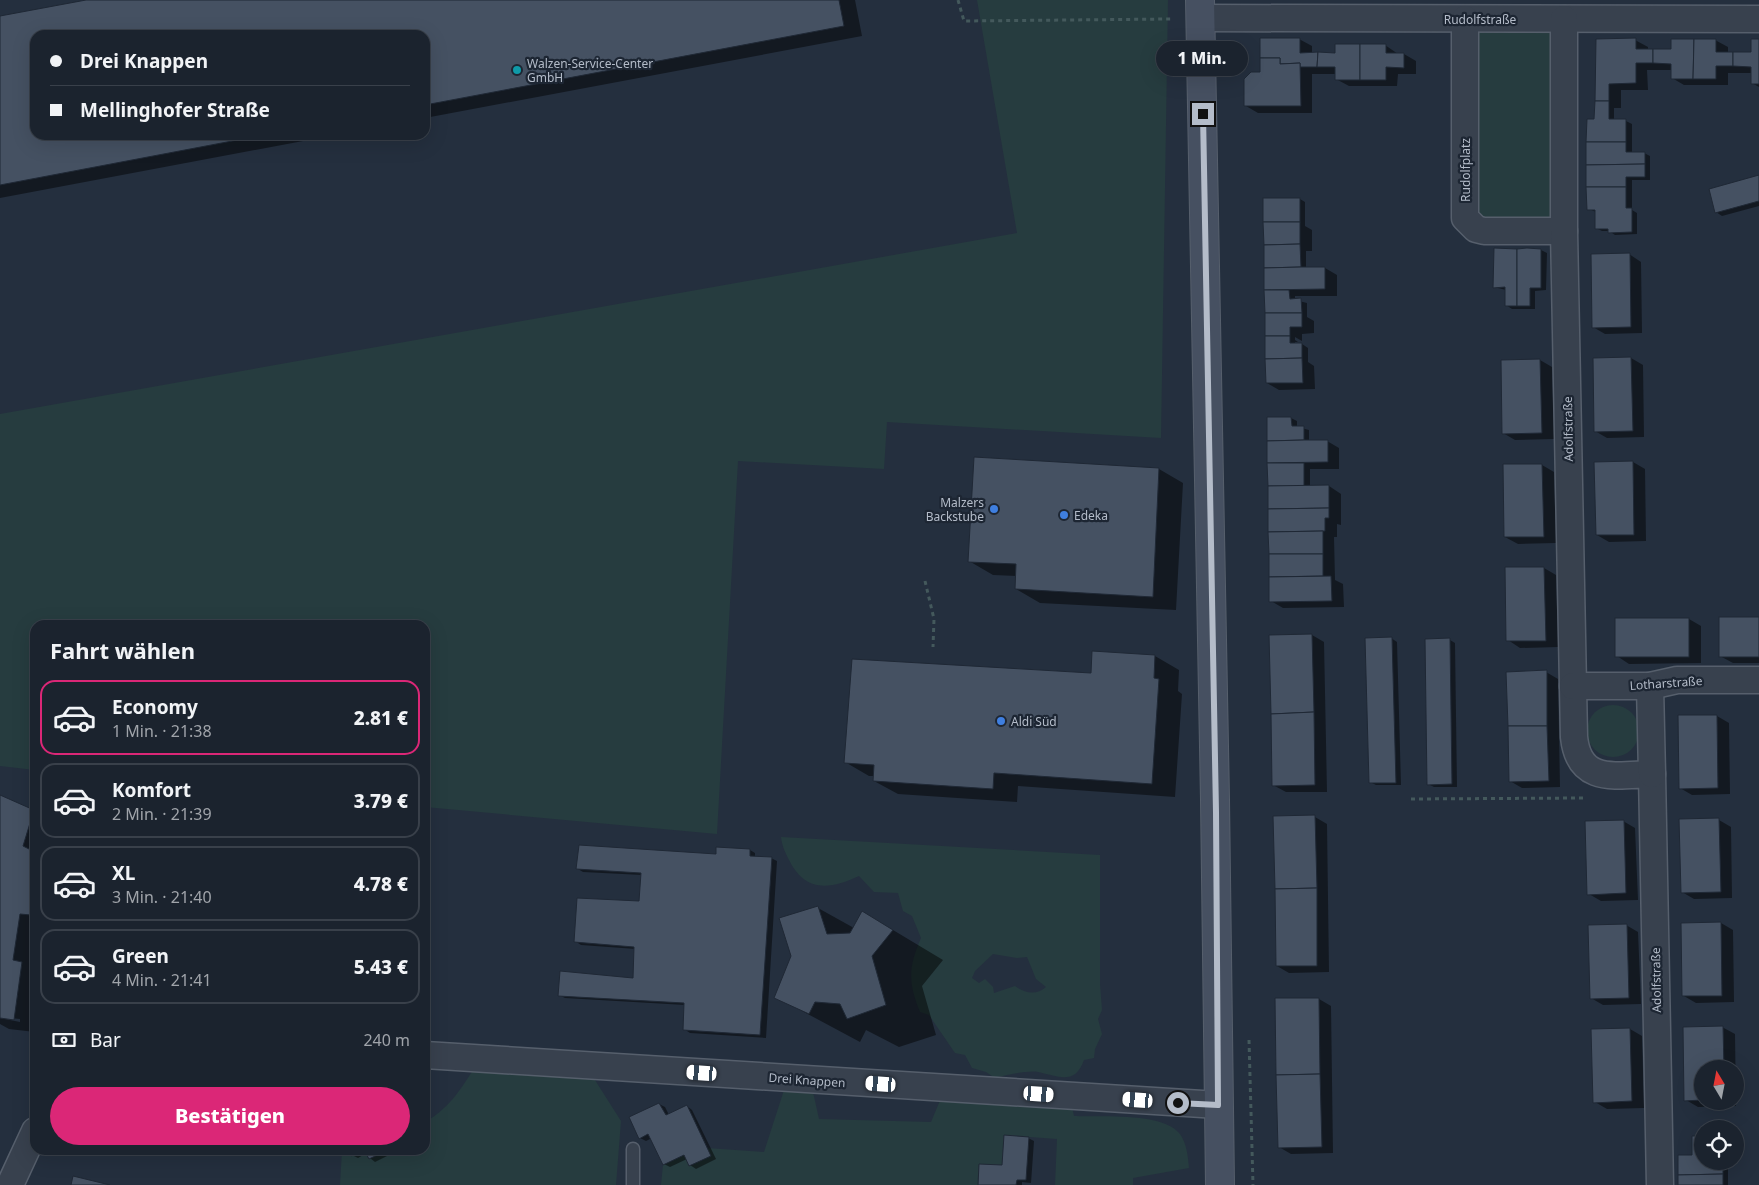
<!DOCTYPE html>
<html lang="de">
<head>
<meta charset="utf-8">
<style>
	:root { --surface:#1b232e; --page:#282f3a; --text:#f1f3f6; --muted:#a0a4aa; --line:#39404a; --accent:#db2777 }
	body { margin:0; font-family:"Noto Sans",sans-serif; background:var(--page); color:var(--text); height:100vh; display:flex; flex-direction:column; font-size:19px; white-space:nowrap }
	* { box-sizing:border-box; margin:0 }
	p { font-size:16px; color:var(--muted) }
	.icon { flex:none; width:28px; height:28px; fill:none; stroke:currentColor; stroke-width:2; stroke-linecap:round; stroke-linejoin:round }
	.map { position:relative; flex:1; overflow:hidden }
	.side { position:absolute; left:30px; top:620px; width:400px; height:535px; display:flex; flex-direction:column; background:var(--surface); border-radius:15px; box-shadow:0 5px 20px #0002,0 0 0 1px var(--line) }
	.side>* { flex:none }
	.guide { position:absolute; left:30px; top:30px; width:400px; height:110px; border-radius:15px; box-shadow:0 5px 20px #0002,0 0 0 1px var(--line); display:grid; align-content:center; height:110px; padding:0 20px; background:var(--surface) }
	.needle { width:32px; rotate:350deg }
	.buttons { position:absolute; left:1694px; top:1060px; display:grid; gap:10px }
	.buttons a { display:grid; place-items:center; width:50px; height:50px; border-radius:50%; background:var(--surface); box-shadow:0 5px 20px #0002,0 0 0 1px var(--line); font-size:25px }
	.end { position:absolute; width:22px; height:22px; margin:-11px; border:6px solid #b4bcc9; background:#111; box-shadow:0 0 0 2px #111 }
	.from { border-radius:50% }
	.bubble { position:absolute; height:35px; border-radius:18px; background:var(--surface); box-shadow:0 5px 20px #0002,0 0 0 1px var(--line); font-size:16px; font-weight:800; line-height:35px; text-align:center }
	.car { position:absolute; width:15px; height:30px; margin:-15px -8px; border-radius:6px; box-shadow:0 0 4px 1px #0007; background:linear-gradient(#fff 24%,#345 0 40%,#fff 0 76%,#345 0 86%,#fff 0) }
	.guide b { display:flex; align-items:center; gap:18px; height:48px; font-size:19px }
	.guide b+b { border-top:1px solid var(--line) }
	.guide i { width:12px; height:12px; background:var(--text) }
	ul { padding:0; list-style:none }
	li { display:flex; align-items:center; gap:15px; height:75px; margin:0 10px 8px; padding:0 10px; border:2px solid var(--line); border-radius:15px }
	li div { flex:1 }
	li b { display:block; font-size:19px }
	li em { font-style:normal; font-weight:800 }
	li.current { border-color:var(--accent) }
	li>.icon { width:45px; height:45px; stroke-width:1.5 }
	h2 { padding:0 20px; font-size:22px; line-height:60px }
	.pay { display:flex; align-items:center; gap:12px; height:55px; padding:0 20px; font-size:19px }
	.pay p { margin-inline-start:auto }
	.cta { display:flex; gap:10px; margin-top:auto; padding:10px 20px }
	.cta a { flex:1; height:58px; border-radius:30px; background:var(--accent); color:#fff; font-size:20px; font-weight:800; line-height:58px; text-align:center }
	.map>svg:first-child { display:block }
	.green { fill:#263c3f; fill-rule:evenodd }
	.shadow { fill:#0007; fill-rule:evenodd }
	.building { fill:#455162; stroke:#1f2835 }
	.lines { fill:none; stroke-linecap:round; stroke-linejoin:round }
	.service-casing { stroke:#565f6c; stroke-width:15 }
	.minor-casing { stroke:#565f6c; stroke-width:29 }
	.secondary-casing { stroke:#565f6c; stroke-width:30 }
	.path { stroke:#44595c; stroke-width:3; stroke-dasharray:4 4; stroke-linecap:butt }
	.service { stroke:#38414e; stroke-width:12 }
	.minor { stroke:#38414e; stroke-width:26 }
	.secondary { stroke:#465061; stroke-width:28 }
	.route { stroke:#b4bcc9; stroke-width:6 }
	.culture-dot { fill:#0f9aa8; stroke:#1d2633; stroke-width:2 }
	.shop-dot { fill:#3f7fe0; stroke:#1d2633; stroke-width:2 }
	.labels { text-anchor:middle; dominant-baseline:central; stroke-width:4.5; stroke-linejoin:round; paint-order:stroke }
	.street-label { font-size:12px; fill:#b4bcc9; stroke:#1d2633 }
	.poi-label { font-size:12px; fill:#b4bcc9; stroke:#1d2633; text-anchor:start }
</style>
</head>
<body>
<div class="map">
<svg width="1759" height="1185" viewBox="0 0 1759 1185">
	<rect width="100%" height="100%" fill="#242f3e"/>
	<g class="green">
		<polygon points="977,0 1168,0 1161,438 887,422 884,469 738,461 717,834 425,807 425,625 35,625 35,770 0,766 0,414 1017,233"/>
		<polygon points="1465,19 1564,19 1564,231 1476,229"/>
		<circle cx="1613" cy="731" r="26"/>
		<path d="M781,837L1100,855V984L1102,1010L1098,1019L1102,1034L1095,1049L1094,1058L1084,1060C1075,1086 1058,1076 1038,1072C1030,1070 1004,1075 995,1078L986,1072L972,1068L965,1055L955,1053L929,1015L920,1012C908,982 908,968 921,938L912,916L903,911L898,893L874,892L859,876C829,890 805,892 789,860C785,852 782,846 781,837ZM993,954L1017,958L1027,957L1036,979L1046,987C1036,996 1025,993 1015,986L994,993L993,987L985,979L979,983L972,978L975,971Z"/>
		<path d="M473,1070L593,1077L621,1121L616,1185H340L342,1150H364L369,1159L388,1150H425V1122C447,1110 460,1091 473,1070Z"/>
		<path d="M784,1090L813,1092L819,1119L931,1122L941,1098L1072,1107L1074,1116C1100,1117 1164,1112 1180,1134C1187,1144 1188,1157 1189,1168L1133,1178V1185H1055L1057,1139L1004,1135L1002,1165L979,1164L978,1185H661L663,1165L684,1155L689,1166L711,1156L707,1148L764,1152Z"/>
	</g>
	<g class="shadow">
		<polygon points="92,0 855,0 862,36 425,118 425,35 35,35 35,135 335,135 0,198 0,17"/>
		<polygon points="1299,39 1312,46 1312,54 1336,54 1385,45 1398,54 1404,54 1416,61 1416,74 1398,74 1397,86 1349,86 1336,79 1336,74 1312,74 1312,113 1258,113 1246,106 1261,73"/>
		<polygon points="1598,40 1635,40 1648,47 1648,50 1672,50 1715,40 1728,47 1728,53 1752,53 1759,40 1759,87 1752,83 1752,73 1728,73 1728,85 1684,85 1672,78 1672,70 1647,70 1648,90 1621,90 1621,108 1614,108 1614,121 1626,121 1632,124 1632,153 1644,153 1650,156 1650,180 1632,180 1632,210 1637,213 1637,234 1615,235 1609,231 1602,231 1596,228 1596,212 1589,209 1596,120"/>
		<polygon points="1759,177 1759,206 1722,216 1716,212"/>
		<polygon points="1264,199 1300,199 1305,202 1305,226 1312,230 1312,251 1306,251 1306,268 1325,268 1337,275 1337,296 1295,296 1295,300 1307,303 1307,317 1314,321 1314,333 1302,334 1302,341 1295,337 1295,340 1298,342 1295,342 1295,345 1302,344 1308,348 1308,362 1314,366 1315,389 1279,390 1267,383"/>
		<polygon points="1541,250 1547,253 1546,290 1535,291 1535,309 1512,309 1506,305 1506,290 1494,287"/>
		<polygon points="1629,254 1641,262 1642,333 1605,334 1593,327"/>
		<polygon points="1631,358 1643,365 1644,437 1607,438 1595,431"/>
		<polygon points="1540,360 1552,367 1554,439 1515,440 1503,433 1502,361"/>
		<polygon points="1291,418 1297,421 1297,427 1309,430 1309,442 1327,441 1339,448 1339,469 1310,469 1310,487 1329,486 1341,494 1341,525 1337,524 1337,537 1334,537 1335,580 1343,584 1344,607 1283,608 1271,601 1268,419"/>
		<polygon points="975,459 1159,469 1183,483 1176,610 1040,603 1016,589 1017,576 993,575 969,561"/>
		<polygon points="1633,462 1645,469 1646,541 1609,542 1597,535"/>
		<polygon points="1542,465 1554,472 1556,543 1518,544 1505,537 1504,466"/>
		<polygon points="1506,568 1544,568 1556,575 1558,647 1520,648 1508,640"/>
		<polygon points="1689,619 1701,626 1701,663 1629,664 1617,656"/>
		<polygon points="1759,619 1759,663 1733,663 1720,656"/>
		<polygon points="1312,635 1324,642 1327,792 1286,792 1273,785"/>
		<polygon points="1391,638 1397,642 1401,785 1376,785 1370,782"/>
		<polygon points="1450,640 1455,643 1457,787 1434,787 1428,784"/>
		<polygon points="1094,652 1155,656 1179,670 1178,691 1182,694 1175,797 1018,786 1017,802 898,794 874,781 874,776 869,776 845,762 1092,675"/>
		<polygon points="1546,672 1558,679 1560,787 1522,788 1510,781"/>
		<polygon points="1679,716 1717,716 1729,723 1730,794 1692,795 1680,788"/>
		<polygon points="0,796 35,812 35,1032 9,1029 0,1024 0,1018 20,1022 20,1019 0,1017"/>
		<polygon points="1315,817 1327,824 1329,972 1289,973 1277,966"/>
		<polygon points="1719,820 1731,827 1732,898 1694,899 1682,892"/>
		<polygon points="1623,821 1635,828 1638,900 1601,901 1589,894"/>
		<polygon points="750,850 755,853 755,857 771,858 777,861 766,1038 690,1033 684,1029 685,1005 565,998 559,995 635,979 636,949 581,945 575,941 641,902 642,875 583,872 578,869 718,856"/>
		<polygon points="818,908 854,928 863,912 943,960 922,986 936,1035 899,1047 866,1030 860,1042 776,997 792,956"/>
		<polygon points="1721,923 1733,930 1734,1002 1696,1003 1684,996"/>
		<polygon points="1626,925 1638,932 1641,1004 1603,1005 1591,998"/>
		<polygon points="1319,999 1331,1006 1333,1153 1291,1154 1279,1147"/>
		<path d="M1722,1027L1735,1034L1736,1106L1698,1107L1686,1100ZM1702,1069H1735V1101H1702Z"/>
		<polygon points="1630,1029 1642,1036 1644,1108 1607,1109 1595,1102"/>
		<polygon points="659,1104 665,1107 669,1115 687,1106 692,1110 716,1159 696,1169 690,1165 687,1159 670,1167 664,1164 652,1138 646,1141 640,1138"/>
		<polygon points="1693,1137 1702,1137 1702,1161 1728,1161 1728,1185 1680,1185 1694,1156"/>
		<polygon points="1028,1138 1034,1141 1031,1183 1022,1182 1022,1185 979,1185 1003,1167"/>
		<polygon points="349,1150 399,1150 375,1162 370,1158 367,1153 358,1158 352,1155"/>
	</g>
	<g class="building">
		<polygon points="86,0 839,0 844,26 425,105 425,35 35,35 35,135 264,135 0,185 0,16"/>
		<polygon points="1260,38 1300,38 1300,53 1318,52 1317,67 1300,67 1300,63 1280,64 1280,58 1260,58"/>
		<polygon points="1636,38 1636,49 1653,49 1653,63 1636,63 1636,83 1609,84 1609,101 1595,101 1596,39"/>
		<polygon points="1671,39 1694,39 1693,79 1671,79 1671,64 1653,63 1653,49 1671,49"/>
		<polygon points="1694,39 1716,39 1716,52 1733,52 1733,66 1716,66 1716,79 1693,79"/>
		<polygon points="1751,39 1759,39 1759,84 1751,84 1751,67 1733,66 1733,52 1751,52"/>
		<polygon points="1335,44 1360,44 1360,80 1335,80 1335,67 1317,67 1318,52 1335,53"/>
		<polygon points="1360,44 1386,44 1386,53 1404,53 1404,68 1386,67 1386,80 1360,80"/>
		<polygon points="1260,58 1280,58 1280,64 1300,63 1301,106 1244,106 1244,79 1251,72 1260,72"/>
		<polygon points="1595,101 1609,101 1609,119 1626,119 1626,142 1586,142 1587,119 1594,119"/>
		<polygon points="1586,142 1626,142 1626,152 1645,152 1645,164 1586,165"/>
		<polygon points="1645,164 1645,177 1626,177 1626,187 1586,187 1586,165"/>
		<polygon points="1759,175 1759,201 1715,213 1709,189"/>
		<polygon points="1586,187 1626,187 1626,208 1632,208 1632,232 1608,233 1608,229 1595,229 1595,210 1587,210"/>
		<rect x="1263" y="198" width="37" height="24"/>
		<polygon points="1263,222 1300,222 1300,244 1264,245"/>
		<polygon points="1300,244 1301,267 1264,268 1264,245"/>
		<polygon points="1494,248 1517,249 1517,306 1505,306 1505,287 1493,288"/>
		<polygon points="1527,248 1541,249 1541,288 1530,288 1530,306 1517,306 1517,249"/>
		<polygon points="1630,253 1631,327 1592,328 1591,254"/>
		<polygon points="1301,267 1325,267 1325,289 1264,290 1264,268"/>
		<polygon points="1264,290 1289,290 1290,299 1301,298 1302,313 1265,313"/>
		<polygon points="1265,313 1302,313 1302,327 1290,327 1290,336 1265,336"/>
		<polygon points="1265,336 1290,336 1290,343 1302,343 1302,358 1265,359"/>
		<polygon points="1631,357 1633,431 1594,432 1593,358"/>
		<polygon points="1302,358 1303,383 1266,383 1265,359"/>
		<polygon points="1540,359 1542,433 1502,434 1501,360"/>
		<polygon points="1267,417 1291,417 1292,426 1304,426 1304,440 1267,441"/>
		<polygon points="1304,440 1328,440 1328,462 1267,463 1267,441"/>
		<polygon points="974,457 1159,468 1153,597 1015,589 1016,564 968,562"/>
		<polygon points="1633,461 1634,535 1596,535 1594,462"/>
		<polygon points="1267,463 1304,463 1304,486 1268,486"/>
		<polygon points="1503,464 1542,464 1544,537 1504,537"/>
		<polygon points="1329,485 1329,508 1268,509 1268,486"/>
		<polygon points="1329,508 1329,518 1325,518 1325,531 1268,532 1268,509"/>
		<polygon points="1323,531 1323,554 1269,554 1268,532"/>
		<polygon points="1269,554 1323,554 1323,576 1269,577"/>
		<polygon points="1505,567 1544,567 1546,641 1506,641"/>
		<polygon points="1331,576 1332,601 1269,602 1269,577"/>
		<rect x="1719" y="617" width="40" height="40"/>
		<rect x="1615" y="618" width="74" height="39"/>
		<polygon points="1312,634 1314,712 1271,714 1269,635"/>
		<polygon points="1392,637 1396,783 1369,783 1365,638"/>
		<polygon points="1450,638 1452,784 1427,785 1425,639"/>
		<polygon points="1092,651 1155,655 1154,678 1159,679 1152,784 994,773 993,789 873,781 874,765 844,763 852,659 1091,673"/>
		<polygon points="1547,670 1547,726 1508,726 1506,672"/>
		<polygon points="1314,712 1315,785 1272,786 1271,714"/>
		<polygon points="1678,715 1717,715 1718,788 1679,789"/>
		<polygon points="1508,726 1547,726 1549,781 1509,782"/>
		<polygon points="0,795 34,810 23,846 35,852 35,904 31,915 20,914 13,960 22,962 14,1020 0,1018"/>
		<polygon points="1315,815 1317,888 1275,889 1273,816"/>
		<polygon points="1719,818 1721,892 1681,893 1679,819"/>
		<polygon points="1624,820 1626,893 1587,895 1585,821"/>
		<polygon points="579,845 716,854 716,847 750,849 750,856 772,857 760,1035 683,1030 684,1003 558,996 560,971 633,978 634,947 574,942 577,898 639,901 641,873 576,869"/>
		<polygon points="1317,888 1317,966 1276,966 1275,889"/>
		<polygon points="818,906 827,934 850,933 862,911 893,930 872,956 886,1005 847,1019 840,1004 815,1002 809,1014 774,998 791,956 779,918"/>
		<polygon points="1721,922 1722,996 1682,996 1681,923"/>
		<polygon points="1627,924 1629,998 1590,999 1588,925"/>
		<polygon points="1275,998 1319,998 1320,1074 1276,1075"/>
		<polygon points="1723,1026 1724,1069 1702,1069 1702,1100 1684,1101 1683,1027"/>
		<polygon points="1630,1028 1632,1101 1593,1103 1591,1029"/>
		<polygon points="1320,1074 1322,1147 1278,1148 1276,1075"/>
		<polygon points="659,1103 666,1115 687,1105 711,1156 689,1166 684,1155 663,1165 648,1134 639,1139 629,1117"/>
		<polygon points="1004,1135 1029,1137 1026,1180 1017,1180 1016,1185 978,1185 979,1164 1002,1165"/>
		<polygon points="1692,1136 1702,1136 1702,1161 1723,1161 1723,1174 1678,1175 1678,1155 1692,1155"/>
		<polygon points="348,1150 363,1150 351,1156"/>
		<polygon points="364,1150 388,1150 369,1159"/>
		<polygon points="1723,1174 1723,1185 1678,1185 1678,1175"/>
		<polygon points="73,1176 110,1185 71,1185"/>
	</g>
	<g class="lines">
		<g class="service-casing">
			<polyline id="service" points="633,1149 633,1185"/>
		</g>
		<g class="minor-casing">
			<g id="minor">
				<polyline points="1201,18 1759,19"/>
				<polyline points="1465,19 1465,218 1476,229 1484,231 1564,231"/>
				<path d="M1564,19V231L1574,737C1579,785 1616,775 1652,774L1660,1185"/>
				<polyline points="1573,686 1650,686 1677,680 1759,680"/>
				<polyline points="1650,686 1652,774"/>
				<polyline points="425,1055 1218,1105"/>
				<polyline points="10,1185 35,1131"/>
			</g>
		</g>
		<g class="secondary-casing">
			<polyline id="secondary" points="1200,0 1215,800 1220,1185"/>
		</g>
		<g class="path">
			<polyline points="958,0 964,21 1171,19"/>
			<polyline points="925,581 934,619 933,647"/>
			<polyline points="1411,799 1583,798"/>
			<polyline points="1249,1040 1253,1185"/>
		</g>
		<use href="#service" class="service"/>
		<use href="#minor" class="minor"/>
		<use href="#secondary" class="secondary"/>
	</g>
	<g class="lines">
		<polyline class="route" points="1178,1103 1218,1105 1216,812 1203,114"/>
	</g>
	<circle class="culture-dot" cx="517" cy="70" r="5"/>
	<g class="shop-dot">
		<circle cx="994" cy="509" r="5"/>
		<circle cx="1064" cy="515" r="5"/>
		<circle cx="1001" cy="721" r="5"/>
	</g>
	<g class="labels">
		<g class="street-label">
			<text x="1480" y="19">Rudolfstraße</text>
			<text transform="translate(1465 170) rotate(-90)">Rudolfplatz</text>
			<text transform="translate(1568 429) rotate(-91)">Adolfstraße</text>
			<text transform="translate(1666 683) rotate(-4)">Lotharstraße</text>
			<text transform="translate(1656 980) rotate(-91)">Adolfstraße</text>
			<text transform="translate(807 1080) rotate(4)">Drei Knappen</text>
		</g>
		<g class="poi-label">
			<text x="527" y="63">Walzen-Service-Center<tspan x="527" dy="14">GmbH</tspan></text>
			<text x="984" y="502" text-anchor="end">Malzers<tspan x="984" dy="14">Backstube</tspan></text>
			<text x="1074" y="515">Edeka</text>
			<text x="1011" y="721">Aldi Süd</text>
		</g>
	</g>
</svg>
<div class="buttons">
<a><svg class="needle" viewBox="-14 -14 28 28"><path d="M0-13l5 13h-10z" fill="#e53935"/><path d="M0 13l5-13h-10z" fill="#a0a4aa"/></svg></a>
<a><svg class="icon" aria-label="locate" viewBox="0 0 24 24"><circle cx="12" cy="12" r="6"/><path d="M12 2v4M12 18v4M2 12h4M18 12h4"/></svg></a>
</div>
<i class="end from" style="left:1178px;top:1103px"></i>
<i class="end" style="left:1203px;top:114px"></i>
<div class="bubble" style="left:1156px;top:41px;width:92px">1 Min.</div>
<i class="car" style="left:702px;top:1073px;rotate:274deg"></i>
<i class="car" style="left:881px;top:1084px;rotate:274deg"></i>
<i class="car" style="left:1039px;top:1094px;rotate:94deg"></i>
<i class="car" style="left:1138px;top:1100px;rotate:274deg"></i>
<div class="guide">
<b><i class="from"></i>Drei Knappen</b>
<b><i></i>Mellinghofer Straße</b>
</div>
<section class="side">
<h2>Fahrt wählen</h2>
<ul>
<li class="current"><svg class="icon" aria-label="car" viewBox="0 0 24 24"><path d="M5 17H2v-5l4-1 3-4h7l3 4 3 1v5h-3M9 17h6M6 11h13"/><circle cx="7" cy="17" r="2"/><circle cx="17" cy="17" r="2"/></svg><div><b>Economy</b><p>1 Min. · 21:38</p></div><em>2.81 €</em></li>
<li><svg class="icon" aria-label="car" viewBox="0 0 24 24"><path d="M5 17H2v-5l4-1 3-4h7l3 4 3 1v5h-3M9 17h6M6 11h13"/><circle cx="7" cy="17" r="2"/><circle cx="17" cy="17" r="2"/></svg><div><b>Komfort</b><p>2 Min. · 21:39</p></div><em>3.79 €</em></li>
<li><svg class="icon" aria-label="car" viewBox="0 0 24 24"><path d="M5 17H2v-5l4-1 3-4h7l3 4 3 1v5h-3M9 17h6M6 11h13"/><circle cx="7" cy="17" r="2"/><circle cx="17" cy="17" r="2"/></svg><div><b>XL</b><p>3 Min. · 21:40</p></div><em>4.78 €</em></li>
<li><svg class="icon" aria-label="car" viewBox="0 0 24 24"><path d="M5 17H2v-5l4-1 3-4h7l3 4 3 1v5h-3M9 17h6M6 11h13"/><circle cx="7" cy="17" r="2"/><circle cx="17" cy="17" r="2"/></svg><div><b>Green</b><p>4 Min. · 21:41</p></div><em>5.43 €</em></li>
</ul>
<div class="pay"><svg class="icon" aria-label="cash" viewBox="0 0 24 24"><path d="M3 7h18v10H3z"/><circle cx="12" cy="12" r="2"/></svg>Bar<p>240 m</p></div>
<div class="cta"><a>Bestätigen</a></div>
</section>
</div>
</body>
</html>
